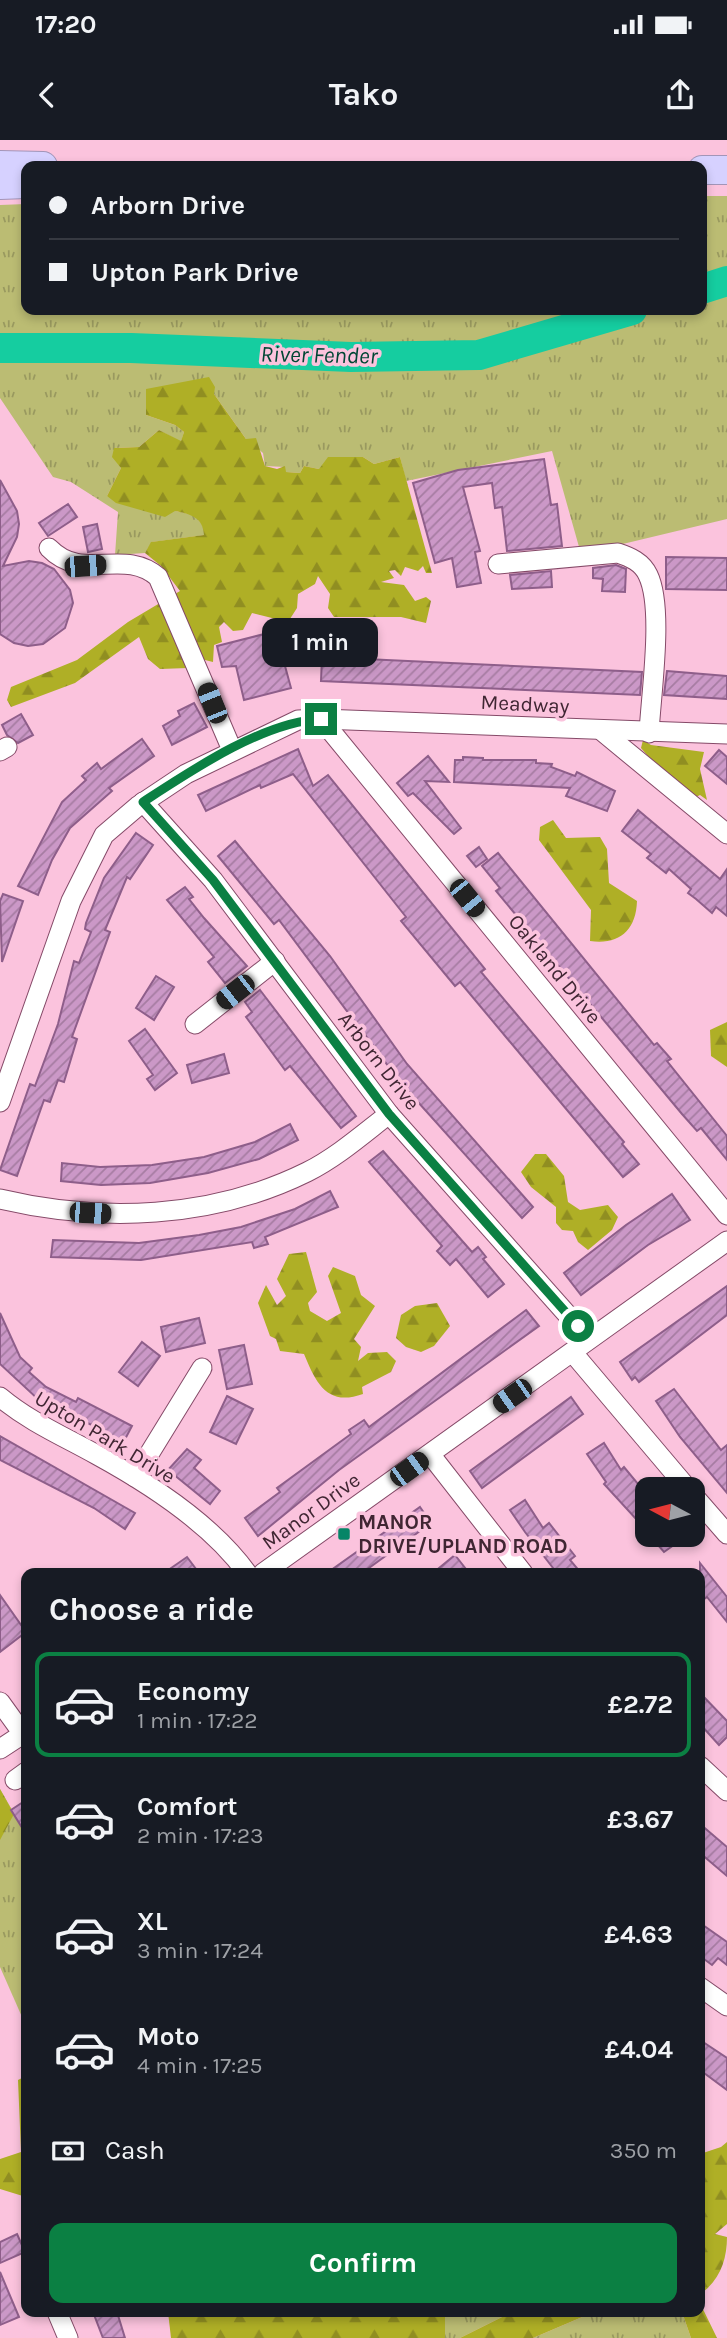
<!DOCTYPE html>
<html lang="en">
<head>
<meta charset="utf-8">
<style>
	:root { --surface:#171b24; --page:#20242c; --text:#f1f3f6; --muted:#9ea1a6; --line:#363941; --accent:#0b8043 }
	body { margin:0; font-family:Karla,sans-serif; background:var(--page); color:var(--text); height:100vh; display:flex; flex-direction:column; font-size:26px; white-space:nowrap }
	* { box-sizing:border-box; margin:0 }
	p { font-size:23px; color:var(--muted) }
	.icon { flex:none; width:38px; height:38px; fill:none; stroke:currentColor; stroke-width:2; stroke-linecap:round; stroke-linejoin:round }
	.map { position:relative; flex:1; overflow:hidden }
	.drawer { position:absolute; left:21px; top:1428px; width:684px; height:749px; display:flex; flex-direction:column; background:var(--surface); border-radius:14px; box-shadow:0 4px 10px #0003 }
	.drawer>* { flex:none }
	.banner { position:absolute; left:21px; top:21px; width:686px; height:154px; border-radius:14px; box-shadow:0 4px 10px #0003; display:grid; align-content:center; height:154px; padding:0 28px; background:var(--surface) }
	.needle { width:46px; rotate:277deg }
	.controls { position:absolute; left:635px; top:1337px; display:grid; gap:14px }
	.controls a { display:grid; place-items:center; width:70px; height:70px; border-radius:14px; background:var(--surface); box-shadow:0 4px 10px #0003; font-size:35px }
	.end { position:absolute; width:32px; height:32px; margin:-16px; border:9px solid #0b8043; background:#fff; box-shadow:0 0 0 4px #fff }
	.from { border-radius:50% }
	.bubble { position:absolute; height:49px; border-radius:14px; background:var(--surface); box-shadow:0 4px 10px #0003; font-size:23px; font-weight:700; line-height:49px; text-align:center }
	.car { position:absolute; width:21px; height:42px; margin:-21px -10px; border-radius:9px; box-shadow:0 0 5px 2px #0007; background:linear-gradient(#222 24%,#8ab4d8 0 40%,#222 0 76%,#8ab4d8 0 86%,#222 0) }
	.banner b { display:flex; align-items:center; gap:24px; height:66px; font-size:26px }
	.banner b+b { border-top:2px solid var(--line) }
	.banner i { width:18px; height:18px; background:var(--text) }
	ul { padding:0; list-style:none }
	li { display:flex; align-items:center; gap:21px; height:105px; margin:0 14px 10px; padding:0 14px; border:4px solid transparent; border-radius:14px }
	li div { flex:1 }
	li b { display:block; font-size:26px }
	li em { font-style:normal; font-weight:700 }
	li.selected { border-color:var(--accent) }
	li>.icon { width:63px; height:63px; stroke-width:1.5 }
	h2 { padding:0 28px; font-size:32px; line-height:84px }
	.pay { display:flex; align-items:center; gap:18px; height:77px; padding:0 28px; font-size:26px }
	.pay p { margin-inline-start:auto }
	.action { display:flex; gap:14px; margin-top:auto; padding:14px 28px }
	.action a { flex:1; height:80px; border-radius:14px; background:var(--accent); color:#fff; font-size:28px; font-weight:700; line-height:80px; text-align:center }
	.status { display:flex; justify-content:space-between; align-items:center; height:49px; padding:0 35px; background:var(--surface); direction:ltr }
	.status svg { height:19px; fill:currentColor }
	header { display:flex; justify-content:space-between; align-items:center; height:91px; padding:0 28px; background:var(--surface); font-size:32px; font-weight:700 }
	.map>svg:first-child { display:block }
	.grass { fill:url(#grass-tufts) }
	.forest { fill:url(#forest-firs) }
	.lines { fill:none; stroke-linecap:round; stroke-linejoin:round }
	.river { stroke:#15cda0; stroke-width:30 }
	.building { fill:url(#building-hatch); stroke:#8e5e8a; stroke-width:2 }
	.minor-casing { stroke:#854a68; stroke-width:21 }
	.highway-casing { stroke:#a295b8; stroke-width:30 }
	.minor { stroke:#fff; stroke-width:19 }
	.highway { stroke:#d6d1ff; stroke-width:28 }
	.route { stroke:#0b8043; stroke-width:9 }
	.poi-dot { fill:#068567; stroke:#fbc3dd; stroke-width:2.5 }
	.labels { text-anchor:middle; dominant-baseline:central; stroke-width:7; stroke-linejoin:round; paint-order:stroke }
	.street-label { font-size:21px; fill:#402633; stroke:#fbc3dd }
	.poi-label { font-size:21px; font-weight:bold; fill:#402633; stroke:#fbc3dd; text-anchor:start }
	.water-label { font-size:23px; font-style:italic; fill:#004634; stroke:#fbc3dd }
</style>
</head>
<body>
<div class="status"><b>17:20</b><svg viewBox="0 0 49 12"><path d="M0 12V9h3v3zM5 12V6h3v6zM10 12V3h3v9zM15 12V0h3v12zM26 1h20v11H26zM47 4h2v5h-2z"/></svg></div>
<header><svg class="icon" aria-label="back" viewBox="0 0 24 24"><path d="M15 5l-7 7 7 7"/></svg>Tako<svg class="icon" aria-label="share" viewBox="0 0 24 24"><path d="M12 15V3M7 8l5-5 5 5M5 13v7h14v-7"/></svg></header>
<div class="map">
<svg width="727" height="2198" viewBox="0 0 727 2198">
	<defs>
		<pattern id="grass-tufts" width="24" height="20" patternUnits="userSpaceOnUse" patternTransform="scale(1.75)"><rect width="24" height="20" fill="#bbbc73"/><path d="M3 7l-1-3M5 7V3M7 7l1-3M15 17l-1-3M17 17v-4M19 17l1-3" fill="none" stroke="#99995f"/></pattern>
		<pattern id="forest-firs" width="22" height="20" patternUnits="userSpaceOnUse" patternTransform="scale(1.75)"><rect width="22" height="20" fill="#afaf26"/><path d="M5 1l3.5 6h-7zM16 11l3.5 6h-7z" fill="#908e21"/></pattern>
		<pattern id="building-hatch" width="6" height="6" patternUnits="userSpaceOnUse" patternTransform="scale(1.75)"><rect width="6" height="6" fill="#cb98c7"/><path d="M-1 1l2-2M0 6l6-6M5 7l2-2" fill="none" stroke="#a67ca2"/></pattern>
	</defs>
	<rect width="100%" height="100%" fill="#fbc3dd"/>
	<g class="grass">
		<polygon points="702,56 727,56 727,379 581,414 552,311 406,341 400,317 374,324 363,317 319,329 304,326 300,333 285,332 285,327 265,326 263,313 246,299 214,254 146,275 175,285 184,292 181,302 159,290 139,307 114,308 121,328 107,356 194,375 203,385 205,395 152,402 145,413 115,415 118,372 71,342 53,337 0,258 0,65 26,64 26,170 702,170"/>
		<polygon points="0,1649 26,1694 26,1886 0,1827"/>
		<polygon points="445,2172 512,2172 460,2198 445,2198"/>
		<polygon points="594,2172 682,2172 691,2198 533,2198"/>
	</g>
	<g class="forest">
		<path d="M209,237L215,247L214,254L246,299L256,298L265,326L277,329L285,326L286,332L300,333L304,326L319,329L328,317H363L374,324L400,317L432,433H426L423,426L418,431L405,427L401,436L395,430L389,431L394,438L381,442L404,445L415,461L426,457L431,461L426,483L401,477H334L328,468L330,454L318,436L315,444L298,454L297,468L288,482L252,473L243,490L233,491L224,482L219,487L222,502L214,505L213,522L201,519L188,528L160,529L148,519L139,497L75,543L11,567L7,560L11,547L77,520L128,482L180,451L161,426L145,413L151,402L204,395C203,377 190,374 175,371L165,377L116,363L107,356L121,328L112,317L114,308L139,307L159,290L181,301L184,292L175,285L146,275V249Z"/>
		<polygon points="643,600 651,605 704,612 700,629 707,660 700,655 694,658 659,629 641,608"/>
		<path d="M553,680L566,698L600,697L607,709L609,743L637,761C636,791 619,805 590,801L591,770L539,700L540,687Z"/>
		<polygon points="727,882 727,927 711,916 710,890"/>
		<polygon points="535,1014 546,1014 564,1036 568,1062 580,1070 608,1065 618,1077 612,1090 588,1110 578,1102 573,1091 562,1090 556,1083 556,1067 531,1047 521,1032"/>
		<path d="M306,1112L317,1152L308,1163L310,1171L327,1181L341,1173L328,1136L333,1127L355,1136L361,1155L375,1166L354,1199L361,1207L358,1221L368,1213L387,1212L396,1221L391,1232L362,1247L363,1254C327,1267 316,1243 304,1214L280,1211L276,1199L270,1196L258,1163L266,1145L277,1165L286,1156L277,1139L289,1114Z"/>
		<polygon points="437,1163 450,1186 434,1206 421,1212 406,1207 396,1198 401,1175 415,1166"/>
		<polygon points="0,1649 14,1674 0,1700"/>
		<polygon points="26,1936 26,2057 0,2049 0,2019 21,2012 18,1940"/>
		<path d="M727,2002V2084L715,2094L727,2097C727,2119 720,2141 700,2154V2014L721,2007Z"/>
		<polygon points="700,2163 717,2198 691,2198 682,2172 700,2172"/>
		<polygon points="168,2172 445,2172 445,2198 171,2198"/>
		<polygon points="512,2172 594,2172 533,2198 460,2198"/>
	</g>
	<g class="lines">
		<g class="river">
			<polyline points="702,149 727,141"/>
			<polyline points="0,208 131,208 351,217 479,215 632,170"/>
		</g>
	</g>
	<g class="building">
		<polygon points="544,319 551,365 557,364 562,406 507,411 502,367 495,368 492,343 463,347 480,411 475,412 481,443 457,447 452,418 435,423 413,343 458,330"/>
		<polygon points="0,340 17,371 19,384 17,397 3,426 29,421 42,423 54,429 70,450 73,463 65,488 43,504 28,506 14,503 0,494"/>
		<polygon points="68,364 77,377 48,396 39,383"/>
		<polygon points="97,384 102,409 88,412 83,387"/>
		<polygon points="666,417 727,418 727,450 666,449"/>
		<polygon points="616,425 626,429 625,452 602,451 603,439 593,438 593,428"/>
		<polygon points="551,431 552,447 512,449 510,435"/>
		<polygon points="284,489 290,510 282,515 291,548 244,560 236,526 222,527 217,506"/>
		<polygon points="322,517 642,532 640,555 321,541"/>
		<polygon points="667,531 727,536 727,559 664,555"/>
		<polygon points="194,563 207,587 172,605 163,586 180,576 178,571"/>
		<polygon points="21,574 33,595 18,603 7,595 2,585"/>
		<polygon points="142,599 154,616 109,648 112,651 70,688 52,720 38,755 18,746 62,662 86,640 82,636 97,623 101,629"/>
		<polygon points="298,609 313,646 328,635 485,829 481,832 624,1002 622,1004 639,1024 623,1037 460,842 455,846 401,781 406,777 293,634 261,648 260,645 206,671 198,655"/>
		<polygon points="719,610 727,617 727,644 705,626"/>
		<polygon points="428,616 449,642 425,641 461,688 454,694 413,653 408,656 397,643"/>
		<polygon points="463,617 483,618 483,620 536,620 536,623 552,624 551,627 575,636 577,632 615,651 607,671 566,656 570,648 454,642 455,620 463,620"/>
		<polygon points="638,670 720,739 727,729 727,776 716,767 712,773 696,759 688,753 691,749 669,729 666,733 647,718 651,714 622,691"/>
		<polygon points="136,693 153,705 130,739 127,737 105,790 110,792 72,897 77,899 64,942 58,940 50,962 44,960 17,1036 0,1030 30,944 35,946 58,884 74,821 79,823 91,792 85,789 86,783 104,738"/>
		<polygon points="235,701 330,816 407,924 533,1067 522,1078 400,942 366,896 364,898 355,888 358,886 279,780 274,784 218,716"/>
		<polygon points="479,707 487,719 476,727 467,716"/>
		<polygon points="498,713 654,905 657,903 671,919 667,921 727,996 727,1020 701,988 697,991 682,974 496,751 500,748 482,726"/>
		<polygon points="185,747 193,757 189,759 204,778 247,826 225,843 208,822 214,817 167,760"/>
		<polygon points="3,754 23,761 2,822 0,761"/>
		<polygon points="156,836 174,847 154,880 136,868"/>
		<polygon points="260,850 356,976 341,988 290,926 285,930 246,877 252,872 245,862"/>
		<polygon points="145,889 177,933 155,950 147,939 153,935 129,901"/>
		<polygon points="224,914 229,933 192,943 187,925"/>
		<polygon points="290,984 298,1000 259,1019 208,1033 150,1043 101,1045 61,1041 62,1023 100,1027 152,1025 204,1017 255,1002"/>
		<polygon points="383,1011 472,1112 478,1107 486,1117 483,1119 504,1144 488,1157 456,1119 450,1125 437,1111 442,1106 369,1022"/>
		<polygon points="330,1051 338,1067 265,1097 268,1104 254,1108 252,1102 141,1120 51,1117 53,1100 139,1103 199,1095 241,1087 295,1069"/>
		<polygon points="672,1054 690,1080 648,1105 581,1155 564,1133 626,1085"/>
		<polygon points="727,1146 727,1175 639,1242 635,1237 632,1240 620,1222"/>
		<polygon points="526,1170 539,1186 339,1330 258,1396 245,1378 280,1352 277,1348 351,1294 349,1290 364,1280 369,1287"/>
		<polygon points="0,1173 20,1217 32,1228 29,1232 46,1247 76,1262 78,1258 132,1286 123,1303 94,1286 41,1262 0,1224"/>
		<polygon points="199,1178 205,1203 166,1212 161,1187"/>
		<polygon points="142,1202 160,1216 138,1246 119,1232"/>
		<polygon points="244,1205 252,1244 227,1249 219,1210"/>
		<polygon points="674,1249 721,1310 727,1305 727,1353 680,1297 656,1261"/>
		<polygon points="227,1256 253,1269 236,1304 210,1292"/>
		<polygon points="571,1257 583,1274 482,1348 470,1331"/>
		<polygon points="0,1296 135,1373 125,1389 94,1368 0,1320"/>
		<polygon points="604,1303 621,1330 624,1327 648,1356 648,1392 604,1344 606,1342 587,1314"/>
		<polygon points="187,1309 201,1320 194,1328 220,1351 210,1364 168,1330"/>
		<polygon points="525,1360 543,1388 549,1383 575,1416 570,1420 581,1433 557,1433 525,1392 510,1370"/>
		<polygon points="420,1367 431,1383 362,1433 327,1433"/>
		<polygon points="649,1395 688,1395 664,1412"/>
		<polygon points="455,1415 469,1433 433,1433"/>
		<polygon points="187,1417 199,1433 164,1433"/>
		<polygon points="700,1423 727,1457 727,1482 707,1457 700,1462"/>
		<polygon points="0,1455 26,1492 0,1512"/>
		<polygon points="700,1553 727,1581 727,1597 719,1605 700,1584"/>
		<polygon points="26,1660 26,1694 11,1670"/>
		<polygon points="700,1684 727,1707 727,1736 700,1713"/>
		<polygon points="700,1783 727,1802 727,1825 718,1818 712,1825 700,1816"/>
		<polygon points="700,1900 727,1918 727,1950 700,1930"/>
		<polygon points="17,2094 25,2112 0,2123 0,2102"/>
		<polygon points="0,2132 19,2177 0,2185"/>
		<polygon points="93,2172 117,2172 125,2198 103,2198"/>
	</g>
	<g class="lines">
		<g class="minor-casing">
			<g id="minor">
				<path d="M49,408C83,443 123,407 158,437L232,610"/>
				<path d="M498,424L618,413C630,417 642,422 648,435C664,468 651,553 649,593"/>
				<polyline points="321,579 727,1075"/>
				<polyline points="603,592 727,694"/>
				<polyline points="0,611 7,607"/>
				<polyline points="143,662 213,740 389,974 589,1199"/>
				<polyline points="195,884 275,821"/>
				<polyline points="0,962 71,761 104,695 138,666 186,634 298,580 321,579 727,594"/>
				<path d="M0,1059C101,1083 212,1079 307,1032C337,1017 363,994 389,974"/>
				<polyline points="573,1213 688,1349"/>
				<path d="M0,1257C30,1282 63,1296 97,1315C150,1344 211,1383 247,1433"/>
				<polyline points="430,1314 523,1433"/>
				<polyline points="135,1337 202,1228"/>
				<polyline points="693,1355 727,1394"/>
				<polyline points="263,1433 727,1101"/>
				<polyline points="0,1562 26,1598"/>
				<polyline points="0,1609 26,1592"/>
				<polyline points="700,1626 727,1651"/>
				<polyline points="15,1640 26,1632"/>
				<polyline points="700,1847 727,1866"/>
				<polyline points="57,2172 68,2198"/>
			</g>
		</g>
		<g class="highway-casing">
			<g id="highway">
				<polyline points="0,25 43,26"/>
				<polyline points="702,30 727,30"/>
				<polyline points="0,45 26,44"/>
			</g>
		</g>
		<use href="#minor" class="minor"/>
		<use href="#highway" class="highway"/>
	</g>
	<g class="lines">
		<path class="route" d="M321,579C263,582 192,630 143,662L213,740L389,974L578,1186"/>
	</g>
	<rect class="poi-dot" x="337" y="1387" width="14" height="14" rx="3.5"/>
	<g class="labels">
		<g class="street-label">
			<text transform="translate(525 564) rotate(3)">Meadway</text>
			<text transform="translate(555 829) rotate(51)">Oakland Drive</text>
			<text transform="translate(379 921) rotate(52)">Arborn Drive</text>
			<text transform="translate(105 1297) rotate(31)">Upton Park Drive</text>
			<text transform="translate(311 1371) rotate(-36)">Manor Drive</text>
		</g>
		<g class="poi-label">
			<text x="358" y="1382">MANOR<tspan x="358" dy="24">DRIVE/UPLAND ROAD</tspan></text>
		</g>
		<g class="water-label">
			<text transform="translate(319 215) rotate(1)">River Fender</text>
		</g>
	</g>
</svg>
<div class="controls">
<a><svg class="needle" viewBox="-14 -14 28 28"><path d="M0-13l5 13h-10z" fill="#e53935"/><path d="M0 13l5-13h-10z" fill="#9ea1a6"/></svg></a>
</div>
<i class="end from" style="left:578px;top:1186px"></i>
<i class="end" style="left:321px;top:579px"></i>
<div class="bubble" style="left:262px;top:478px;width:116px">1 min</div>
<i class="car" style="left:85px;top:426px;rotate:86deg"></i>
<i class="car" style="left:212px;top:563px;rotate:338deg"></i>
<i class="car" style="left:467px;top:758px;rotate:141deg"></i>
<i class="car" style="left:235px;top:852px;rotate:232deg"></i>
<i class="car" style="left:90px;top:1073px;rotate:93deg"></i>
<i class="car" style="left:512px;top:1256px;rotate:235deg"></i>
<i class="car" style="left:409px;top:1329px;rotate:54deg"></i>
<div class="banner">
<b><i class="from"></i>Arborn Drive</b>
<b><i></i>Upton Park Drive</b>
</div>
<section class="drawer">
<h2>Choose a ride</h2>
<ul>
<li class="selected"><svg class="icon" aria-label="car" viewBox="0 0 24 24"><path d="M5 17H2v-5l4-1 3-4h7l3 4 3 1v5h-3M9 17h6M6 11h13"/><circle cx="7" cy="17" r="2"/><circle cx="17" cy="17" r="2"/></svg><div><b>Economy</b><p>1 min · 17:22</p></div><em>£2.72</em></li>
<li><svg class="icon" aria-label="car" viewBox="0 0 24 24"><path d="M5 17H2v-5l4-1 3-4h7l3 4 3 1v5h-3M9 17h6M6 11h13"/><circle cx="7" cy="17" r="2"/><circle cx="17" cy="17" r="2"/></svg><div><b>Comfort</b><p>2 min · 17:23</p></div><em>£3.67</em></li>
<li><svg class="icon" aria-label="car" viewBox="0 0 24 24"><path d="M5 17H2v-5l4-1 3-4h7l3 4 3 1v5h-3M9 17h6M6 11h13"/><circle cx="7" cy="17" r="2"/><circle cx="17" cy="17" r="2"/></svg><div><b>XL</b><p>3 min · 17:24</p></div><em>£4.63</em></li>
<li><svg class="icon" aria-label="car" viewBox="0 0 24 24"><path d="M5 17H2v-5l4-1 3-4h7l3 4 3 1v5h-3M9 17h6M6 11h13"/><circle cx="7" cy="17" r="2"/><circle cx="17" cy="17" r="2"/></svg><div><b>Moto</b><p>4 min · 17:25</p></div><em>£4.04</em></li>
</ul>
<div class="pay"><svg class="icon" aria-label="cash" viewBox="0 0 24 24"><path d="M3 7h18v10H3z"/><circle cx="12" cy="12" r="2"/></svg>Cash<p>350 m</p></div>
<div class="action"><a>Confirm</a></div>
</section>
</div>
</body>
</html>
